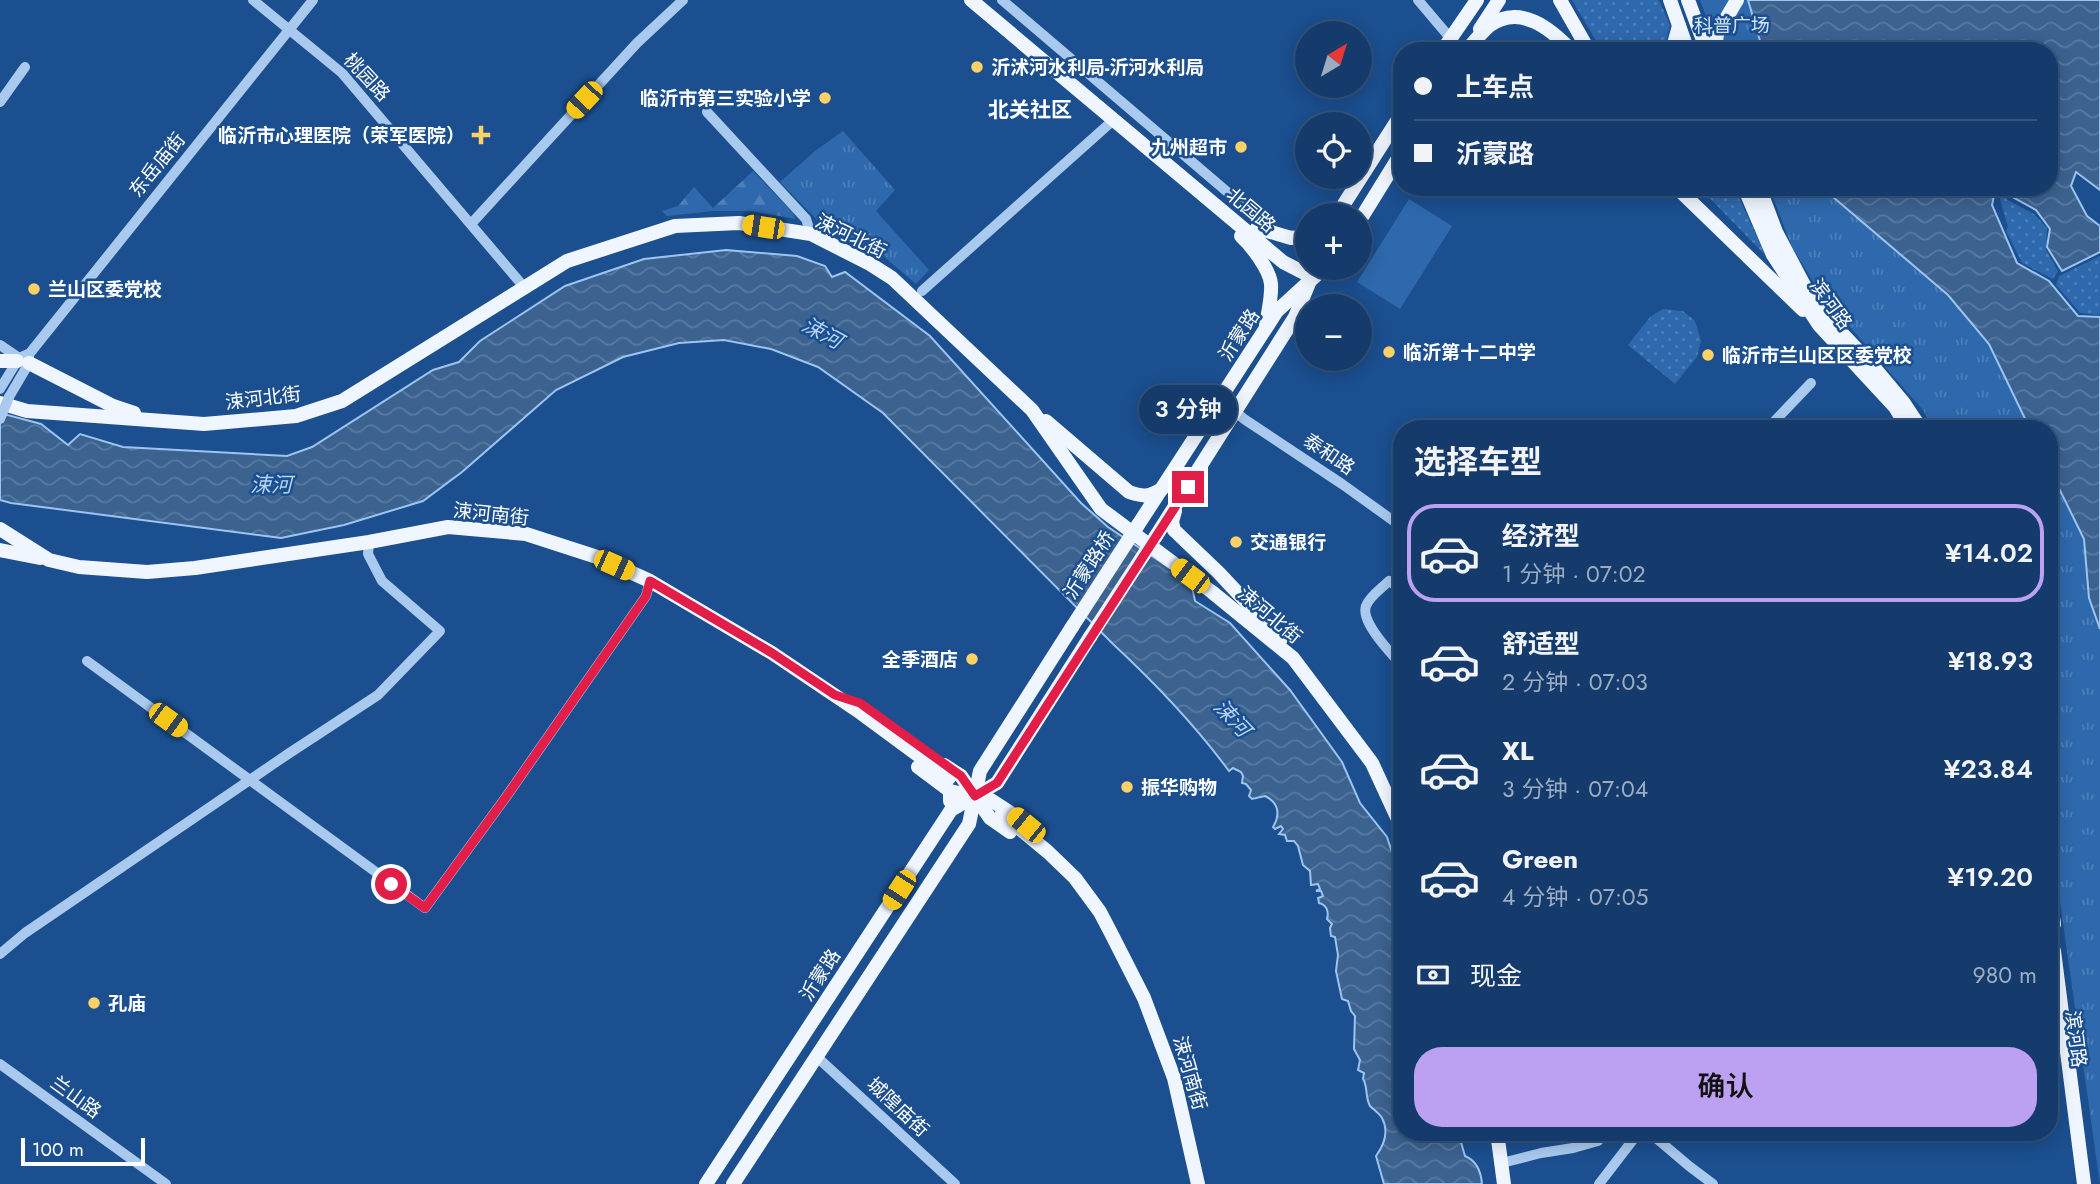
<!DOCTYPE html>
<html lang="zh">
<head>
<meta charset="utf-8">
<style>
	:root { --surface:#143b6b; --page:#214673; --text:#f1f3f6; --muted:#9dadc1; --line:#33557e; --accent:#bca0f2 }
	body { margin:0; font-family:Jost,"Noto Sans SC",sans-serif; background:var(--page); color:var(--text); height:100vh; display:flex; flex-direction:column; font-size:26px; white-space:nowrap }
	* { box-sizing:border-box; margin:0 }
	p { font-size:23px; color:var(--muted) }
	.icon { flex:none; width:38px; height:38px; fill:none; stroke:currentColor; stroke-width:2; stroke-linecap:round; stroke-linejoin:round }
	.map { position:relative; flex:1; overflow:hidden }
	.details { position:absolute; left:1393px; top:420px; width:665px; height:721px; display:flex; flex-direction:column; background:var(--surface); border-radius:28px; box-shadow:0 4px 18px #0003,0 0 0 2px var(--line) }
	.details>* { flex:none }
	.guide { position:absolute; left:1393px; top:42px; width:665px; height:154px; border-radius:28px; box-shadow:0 4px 18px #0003,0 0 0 2px var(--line); display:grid; align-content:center; height:154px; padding:0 21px; background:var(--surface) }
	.needle { width:46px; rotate:38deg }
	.fabs { position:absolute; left:1295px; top:21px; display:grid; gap:14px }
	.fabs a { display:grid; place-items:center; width:77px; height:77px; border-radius:50%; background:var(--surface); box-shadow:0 4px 18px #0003,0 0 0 2px var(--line); font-size:35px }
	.scale { position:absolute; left:21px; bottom:18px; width:124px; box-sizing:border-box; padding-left:7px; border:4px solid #fff; border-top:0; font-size:19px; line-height:24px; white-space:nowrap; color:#fff; -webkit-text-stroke:5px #1b4f8f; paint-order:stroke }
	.end { position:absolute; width:32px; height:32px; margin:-16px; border:9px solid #e11d48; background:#fff; box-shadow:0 0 0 4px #fff }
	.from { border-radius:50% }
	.bubble { position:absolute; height:49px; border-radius:24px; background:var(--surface); box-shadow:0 4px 18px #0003,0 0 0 2px var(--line); font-size:23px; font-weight:600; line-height:49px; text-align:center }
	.car { position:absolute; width:21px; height:42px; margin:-21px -10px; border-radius:9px; box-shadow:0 0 5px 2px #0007; background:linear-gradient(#f5c518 24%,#345 0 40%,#f5c518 0 76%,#345 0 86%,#f5c518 0) }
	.guide b { display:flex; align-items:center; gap:24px; height:66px; font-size:26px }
	.guide b+b { border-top:2px solid var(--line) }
	.guide i { width:18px; height:18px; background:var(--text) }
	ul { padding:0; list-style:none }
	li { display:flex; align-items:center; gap:21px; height:98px; margin:0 14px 10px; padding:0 7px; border:4px solid transparent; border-radius:28px }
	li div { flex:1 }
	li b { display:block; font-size:26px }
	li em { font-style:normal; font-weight:600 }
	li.current { border-color:var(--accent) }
	li>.icon { width:63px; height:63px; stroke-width:1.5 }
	h2 { padding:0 21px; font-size:32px; line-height:84px }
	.pay { display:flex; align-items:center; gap:18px; height:77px; padding:0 21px; font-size:26px }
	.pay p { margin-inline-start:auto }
	.cta { display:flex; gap:14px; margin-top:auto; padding:14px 21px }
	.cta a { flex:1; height:80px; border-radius:28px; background:var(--accent); color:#111; font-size:28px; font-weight:600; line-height:80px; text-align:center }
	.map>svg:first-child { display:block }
	.grass { fill:url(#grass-dots) }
	.forest { fill:url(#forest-firs) }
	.park { fill:url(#park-tufts) }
	.pitch { fill:#2e69ad }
	.water { fill:url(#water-waves); stroke:#9cc4f0; stroke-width:2 }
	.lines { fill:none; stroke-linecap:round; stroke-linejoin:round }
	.minor { stroke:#a9c9ee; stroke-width:10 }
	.major { stroke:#f0f6ff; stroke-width:14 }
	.minor-bridge { stroke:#a9c9ee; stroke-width:10 }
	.major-bridge { stroke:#f0f6ff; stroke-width:14 }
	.route { stroke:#e11d48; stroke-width:9 }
	.poi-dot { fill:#ffd166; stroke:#1b4f8f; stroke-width:2.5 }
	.labels { text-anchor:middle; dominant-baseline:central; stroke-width:5; stroke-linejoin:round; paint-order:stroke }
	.park-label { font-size:19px; fill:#cfe3fa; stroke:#1b4f8f }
	.poi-label { font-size:19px; font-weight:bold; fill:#fff; stroke:#1b4f8f; text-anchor:start }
	.street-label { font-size:19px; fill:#fff; stroke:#1b4f8f }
	.neighbourhood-label { font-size:21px; font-weight:bold; fill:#fff; stroke:#1b4f8f }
	.water-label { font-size:21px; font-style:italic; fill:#b5d3f5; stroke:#1b4f8f }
</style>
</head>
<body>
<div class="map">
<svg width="2100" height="1184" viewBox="0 0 2100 1184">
	<defs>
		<pattern id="grass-dots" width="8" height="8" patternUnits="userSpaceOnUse" patternTransform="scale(1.75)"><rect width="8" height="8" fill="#2e69ad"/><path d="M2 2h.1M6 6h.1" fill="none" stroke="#4d80b9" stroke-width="1.8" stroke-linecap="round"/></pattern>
		<pattern id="forest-firs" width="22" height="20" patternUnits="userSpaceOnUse" patternTransform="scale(1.75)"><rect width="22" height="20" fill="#2e69ad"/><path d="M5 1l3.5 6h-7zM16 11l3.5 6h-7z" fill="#4d80b9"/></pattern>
		<pattern id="park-tufts" width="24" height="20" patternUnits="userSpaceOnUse" patternTransform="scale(1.75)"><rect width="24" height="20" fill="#2e69ad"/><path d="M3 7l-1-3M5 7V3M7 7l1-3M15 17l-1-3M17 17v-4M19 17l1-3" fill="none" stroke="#4d80b9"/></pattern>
		<pattern id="water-waves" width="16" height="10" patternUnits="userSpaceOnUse" patternTransform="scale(1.75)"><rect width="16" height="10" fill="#3c6290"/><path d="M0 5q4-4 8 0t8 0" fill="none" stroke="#597aa1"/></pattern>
	</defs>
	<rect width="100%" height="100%" fill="#1b4f8f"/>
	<g class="grass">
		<polygon points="1572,0 1659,0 1670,25 1665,45 1661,51 1602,51"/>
		<polygon points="1699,187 1734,187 1766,256"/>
		<polygon points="2004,187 2010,187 2006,199 2034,214 2047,228 2046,250 2058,271 2053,279 2022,263 2006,231 2008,227 2000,199"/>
		<polygon points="2100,256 2100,315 2080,313 2056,285 2059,276"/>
		<polygon points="1663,309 1683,311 1695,321 1701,341 1697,357 1675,384 1628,345 1650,317"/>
	</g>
	<polygon class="forest" points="753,171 794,214 795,219 751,211 713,211 667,216 662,211 678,206 694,187 713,208"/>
	<g class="park">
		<polygon points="1700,0 1748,0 1763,51 1719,51"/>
		<polygon points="843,131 895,190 876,211 929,270 916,284 881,254 848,237 827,230 780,182 815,151"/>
		<polygon points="1769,187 1824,187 1826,191 1948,295 1989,344 2030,429 1933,429 1923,410 1820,293 1792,247"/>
		<polygon points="2049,468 2084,539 2089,598 2100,629 2100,1184 2049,824"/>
	</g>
	<polygon class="pitch" points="1409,199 1452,226 1400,309 1357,282"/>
	<g class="water">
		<polygon points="1748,0 2100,0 2100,190 2076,172 2071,186 2087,216 2100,226 2100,252 2062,271 2047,247 2050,229 2036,210 2005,193 2009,187 2049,187 2049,176 2053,163 2049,162 2049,51 1763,51"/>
		<polygon points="1824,187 1996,187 1992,205 2017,263 2049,281 2078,316 2100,317 2100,629 2089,598 2084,539 2049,468 2049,429 2030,429 1989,344 1948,295 1826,191"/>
		<path d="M726,250L797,256L825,266L832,277L845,272L930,336L1081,503L1108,527L1191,582L1195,601L1230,623L1290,690L1342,762L1360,803L1387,837L1402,883V1132H1458L1465,1156C1477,1161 1481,1171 1482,1184H1384L1376,1156C1384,1145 1389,1131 1382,1118C1379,1113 1374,1110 1370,1106C1365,1098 1368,1086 1363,1079L1364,1073L1358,1070L1360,1060L1354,1049L1355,1016L1351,1011L1348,1001L1342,999L1336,971L1338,955L1335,937L1331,936L1330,928L1332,924L1327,919C1329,912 1327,905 1319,903L1318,898L1323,896L1321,891H1316L1320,889L1318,884L1311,885L1310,871L1303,865L1298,846L1294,841H1287L1285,835L1279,834L1283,829L1281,826L1275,829L1273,827C1281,814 1278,802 1265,796L1252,799L1249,796L1251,790L1246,784L1242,783L1243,776L1241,772L1233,768L1229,771C1195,725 1155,683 1113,644L883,413L818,367L771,349L724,340L679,343L623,357L556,390L462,472L423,501L344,525L281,538L11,503L0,500V413L41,424L68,445L80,434L123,447L287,456L312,447L433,370L459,362L480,341L565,286L644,259Z"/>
	</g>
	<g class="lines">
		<g class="minor">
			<polyline points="253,0 342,73 524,287"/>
			<polyline points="1002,0 1273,231"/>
			<polyline points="1418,0 1451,39"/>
			<polyline points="0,102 25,67"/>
			<polyline points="707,112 806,219 811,234"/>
			<polyline points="471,224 637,43 683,0"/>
			<polyline points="922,291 1109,124"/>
			<polyline points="0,345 19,358"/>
			<polyline points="0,389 19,358 30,353 313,0"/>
			<polyline points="9,397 29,363 29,356"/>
			<polyline points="1236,412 1244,419 1342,484 1402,527"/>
			<polyline points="1767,429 1811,383"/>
			<path d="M1402,590L1389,581C1382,588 1369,597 1366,606C1360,622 1392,654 1402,666"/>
			<polyline points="87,661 425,908 506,797 646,596 650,581"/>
			<polyline points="0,954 25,933 288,754 378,695 440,631 382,581 368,554 369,542"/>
			<polyline points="817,1057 955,1184"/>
			<polyline points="0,1064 166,1184"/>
			<polyline points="1649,1132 1689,1166 1713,1184"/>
			<polyline points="1502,1163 1541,1153 1573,1148 1598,1141 1606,1132"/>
			<polyline points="1599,1184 1639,1132"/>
		</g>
		<g class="major">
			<polyline points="971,0 1283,262 1312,277"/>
			<polyline points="1560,0 1589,51"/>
			<polyline points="1670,0 1688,51"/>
			<polyline points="1688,0 1707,51"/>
			<polyline points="1480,29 1499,0"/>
			<polyline points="1442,51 1477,0"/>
			<path d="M1466,51C1473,43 1481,33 1489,26C1520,3 1551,29 1572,51"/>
			<polyline points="1672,51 1679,26"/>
			<polyline points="1715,51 1717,34 1737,0"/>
			<polyline points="1676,187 1803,310"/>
			<polyline points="1744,187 1773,255 1819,325 1895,407 1908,429"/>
			<polyline points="1759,187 1776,232 1814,304 1872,365 1903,402 1921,429"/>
			<polyline points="1337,215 1402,113"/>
			<polyline points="1360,220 1402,152"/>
			<polyline points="1257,228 1291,238 1307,236"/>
			<path d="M1241,236C1251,245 1270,270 1271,284C1272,297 1268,312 1266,325"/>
			<polyline points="0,361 17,361"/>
			<polyline points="29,363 113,406 134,413"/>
			<polyline points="0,403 27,411 204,424 296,416 342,401 567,261 675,226 739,223 811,234 870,264 892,278 1032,410 1101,509 1212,592 1293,658 1372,763 1402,828"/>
			<path d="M1046,421L1129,492C1143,497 1149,497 1162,489"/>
			<polyline points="1175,511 1172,522 1174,530 1219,573 1281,639"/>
			<polyline points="1138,525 1277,311 1324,268"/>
			<polyline points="0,529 49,560 79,567 147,572 195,568 369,542 448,527 526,534 597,557 650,581 772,653 861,713 949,778"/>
			<polyline points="1156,536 1295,317 1309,283"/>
			<polyline points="0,550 40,558"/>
			<polyline points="944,765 961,776 990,818 1010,832"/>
			<polyline points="918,767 950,791 950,801"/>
			<polyline points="950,791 991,800 1014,815"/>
			<polyline points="1002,814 1048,852 1075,878 1100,912 1112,935 1144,998 1174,1078 1198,1184"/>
			<polyline points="2049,891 2054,924 2049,935"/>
			<polyline points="2049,939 2054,951 2084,1184"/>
			<polyline points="1497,1132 1504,1184"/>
			<polyline points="706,1184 951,810 997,783 1090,637"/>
			<polyline points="733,1184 969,824 980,771 1072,627"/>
		</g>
		<polyline class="minor-bridge" points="0,419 9,397"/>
		<g class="major-bridge">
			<polyline points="1072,627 1138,525"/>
			<polyline points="1090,637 1156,536"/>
		</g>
	</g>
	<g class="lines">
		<polyline class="route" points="391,884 425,908 506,797 646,596 650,581 772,653 835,695 860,703 961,776 975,796 997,783 1188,487"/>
	</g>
	<g class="poi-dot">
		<circle cx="977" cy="67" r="7"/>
		<circle cx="825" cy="98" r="7"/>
		<path d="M477.5 124.5h7v7h7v7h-7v7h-7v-7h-7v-7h7z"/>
		<circle cx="1241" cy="147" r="7"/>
		<circle cx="34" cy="289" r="7"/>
		<circle cx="1389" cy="352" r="7"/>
		<circle cx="1708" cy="355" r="7"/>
		<circle cx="1236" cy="542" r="7"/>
		<circle cx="972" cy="659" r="7"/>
		<circle cx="1127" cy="787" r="7"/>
		<circle cx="94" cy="1003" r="7"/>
	</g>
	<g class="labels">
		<g class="park-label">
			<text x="1732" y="25">科普广场</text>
		</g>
		<g class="poi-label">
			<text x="991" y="67">沂沭河水利局-沂河水利局</text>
			<text x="811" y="98" text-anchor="end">临沂市第三实验小学</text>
			<text x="465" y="135" text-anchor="end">临沂市心理医院（荣军医院）</text>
			<text x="1227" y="147" text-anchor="end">九州超市</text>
			<text x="48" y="289">兰山区委党校</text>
			<text x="1403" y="352">临沂第十二中学</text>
			<text x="1722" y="355">临沂市兰山区区委党校</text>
			<text x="1250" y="542">交通银行</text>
			<text x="958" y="659" text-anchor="end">全季酒店</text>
			<text x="1141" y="787">振华购物</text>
			<text x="108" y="1003">孔庙</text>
		</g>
		<g class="street-label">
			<text transform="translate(367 77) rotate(47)">桃园路</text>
			<text transform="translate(157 165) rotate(-51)">东岳庙街</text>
			<text transform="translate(1251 210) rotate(40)">北园路</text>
			<text transform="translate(851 236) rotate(26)">涑河北街</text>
			<text transform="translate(1831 304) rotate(54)">滨河路</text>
			<text transform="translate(1239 335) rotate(-57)">沂蒙路</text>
			<text transform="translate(263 398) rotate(-7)">涑河北街</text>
			<text transform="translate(1329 454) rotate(34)">泰和路</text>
			<text transform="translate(491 514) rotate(6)">涑河南街</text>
			<text transform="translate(1089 565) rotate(-57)">沂蒙路桥</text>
			<text transform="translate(1270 615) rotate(40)">涑河北街</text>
			<text transform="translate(820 975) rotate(-57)">沂蒙路</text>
			<text transform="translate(2076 1039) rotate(83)">滨河路</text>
			<text transform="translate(1190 1073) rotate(74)">涑河南街</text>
			<text transform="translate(76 1097) rotate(36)">兰山路</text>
			<text transform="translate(898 1107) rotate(43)">城隍庙街</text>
		</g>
		<g class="neighbourhood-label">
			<text x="1030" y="110">北关社区</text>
		</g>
		<g class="water-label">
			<text transform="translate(822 333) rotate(28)">涑河</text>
			<text x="271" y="485">涑河</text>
			<text transform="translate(1232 718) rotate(47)">涑河</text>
		</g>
	</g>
</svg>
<div class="fabs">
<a><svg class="needle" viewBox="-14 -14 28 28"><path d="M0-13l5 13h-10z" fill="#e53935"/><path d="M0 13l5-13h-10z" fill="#9dadc1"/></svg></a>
<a><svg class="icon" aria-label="locate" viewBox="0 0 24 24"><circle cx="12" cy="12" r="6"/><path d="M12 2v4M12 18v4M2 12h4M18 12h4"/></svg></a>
<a>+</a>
<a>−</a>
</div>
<div class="scale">100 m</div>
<i class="end from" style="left:391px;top:884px"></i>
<i class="end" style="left:1188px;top:487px"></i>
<div class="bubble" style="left:1139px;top:385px;width:98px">3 分钟</div>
<i class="car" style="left:584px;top:100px;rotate:223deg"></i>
<i class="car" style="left:763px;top:227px;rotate:279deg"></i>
<i class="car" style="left:614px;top:565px;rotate:114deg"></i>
<i class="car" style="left:1190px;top:576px;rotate:307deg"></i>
<i class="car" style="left:168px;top:720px;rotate:126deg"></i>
<i class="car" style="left:1026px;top:825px;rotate:309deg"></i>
<i class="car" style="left:899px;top:890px;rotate:213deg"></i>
<div class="guide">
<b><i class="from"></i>上车点</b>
<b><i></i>沂蒙路</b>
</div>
<section class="details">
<h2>选择车型</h2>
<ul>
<li class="current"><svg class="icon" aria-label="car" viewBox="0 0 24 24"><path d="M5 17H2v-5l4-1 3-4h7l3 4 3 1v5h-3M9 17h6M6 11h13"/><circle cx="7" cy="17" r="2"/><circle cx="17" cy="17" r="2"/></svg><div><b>经济型</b><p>1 分钟 · 07:02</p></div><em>¥14.02</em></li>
<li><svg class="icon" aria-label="car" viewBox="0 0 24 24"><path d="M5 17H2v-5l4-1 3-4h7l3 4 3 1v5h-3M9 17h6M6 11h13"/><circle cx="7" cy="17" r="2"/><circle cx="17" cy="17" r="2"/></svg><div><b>舒适型</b><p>2 分钟 · 07:03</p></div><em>¥18.93</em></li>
<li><svg class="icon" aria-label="car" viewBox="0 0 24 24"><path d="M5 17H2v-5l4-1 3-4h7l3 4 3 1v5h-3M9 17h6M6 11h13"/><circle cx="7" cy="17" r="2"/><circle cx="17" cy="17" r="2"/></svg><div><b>XL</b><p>3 分钟 · 07:04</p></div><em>¥23.84</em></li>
<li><svg class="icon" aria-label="car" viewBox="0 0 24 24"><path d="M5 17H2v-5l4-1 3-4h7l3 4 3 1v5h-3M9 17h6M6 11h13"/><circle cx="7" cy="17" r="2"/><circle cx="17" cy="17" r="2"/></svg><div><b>Green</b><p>4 分钟 · 07:05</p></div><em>¥19.20</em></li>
</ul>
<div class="pay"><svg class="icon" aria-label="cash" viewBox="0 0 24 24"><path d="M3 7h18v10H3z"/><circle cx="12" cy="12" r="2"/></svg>现金<p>980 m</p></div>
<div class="cta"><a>确认</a></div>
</section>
</div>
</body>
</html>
